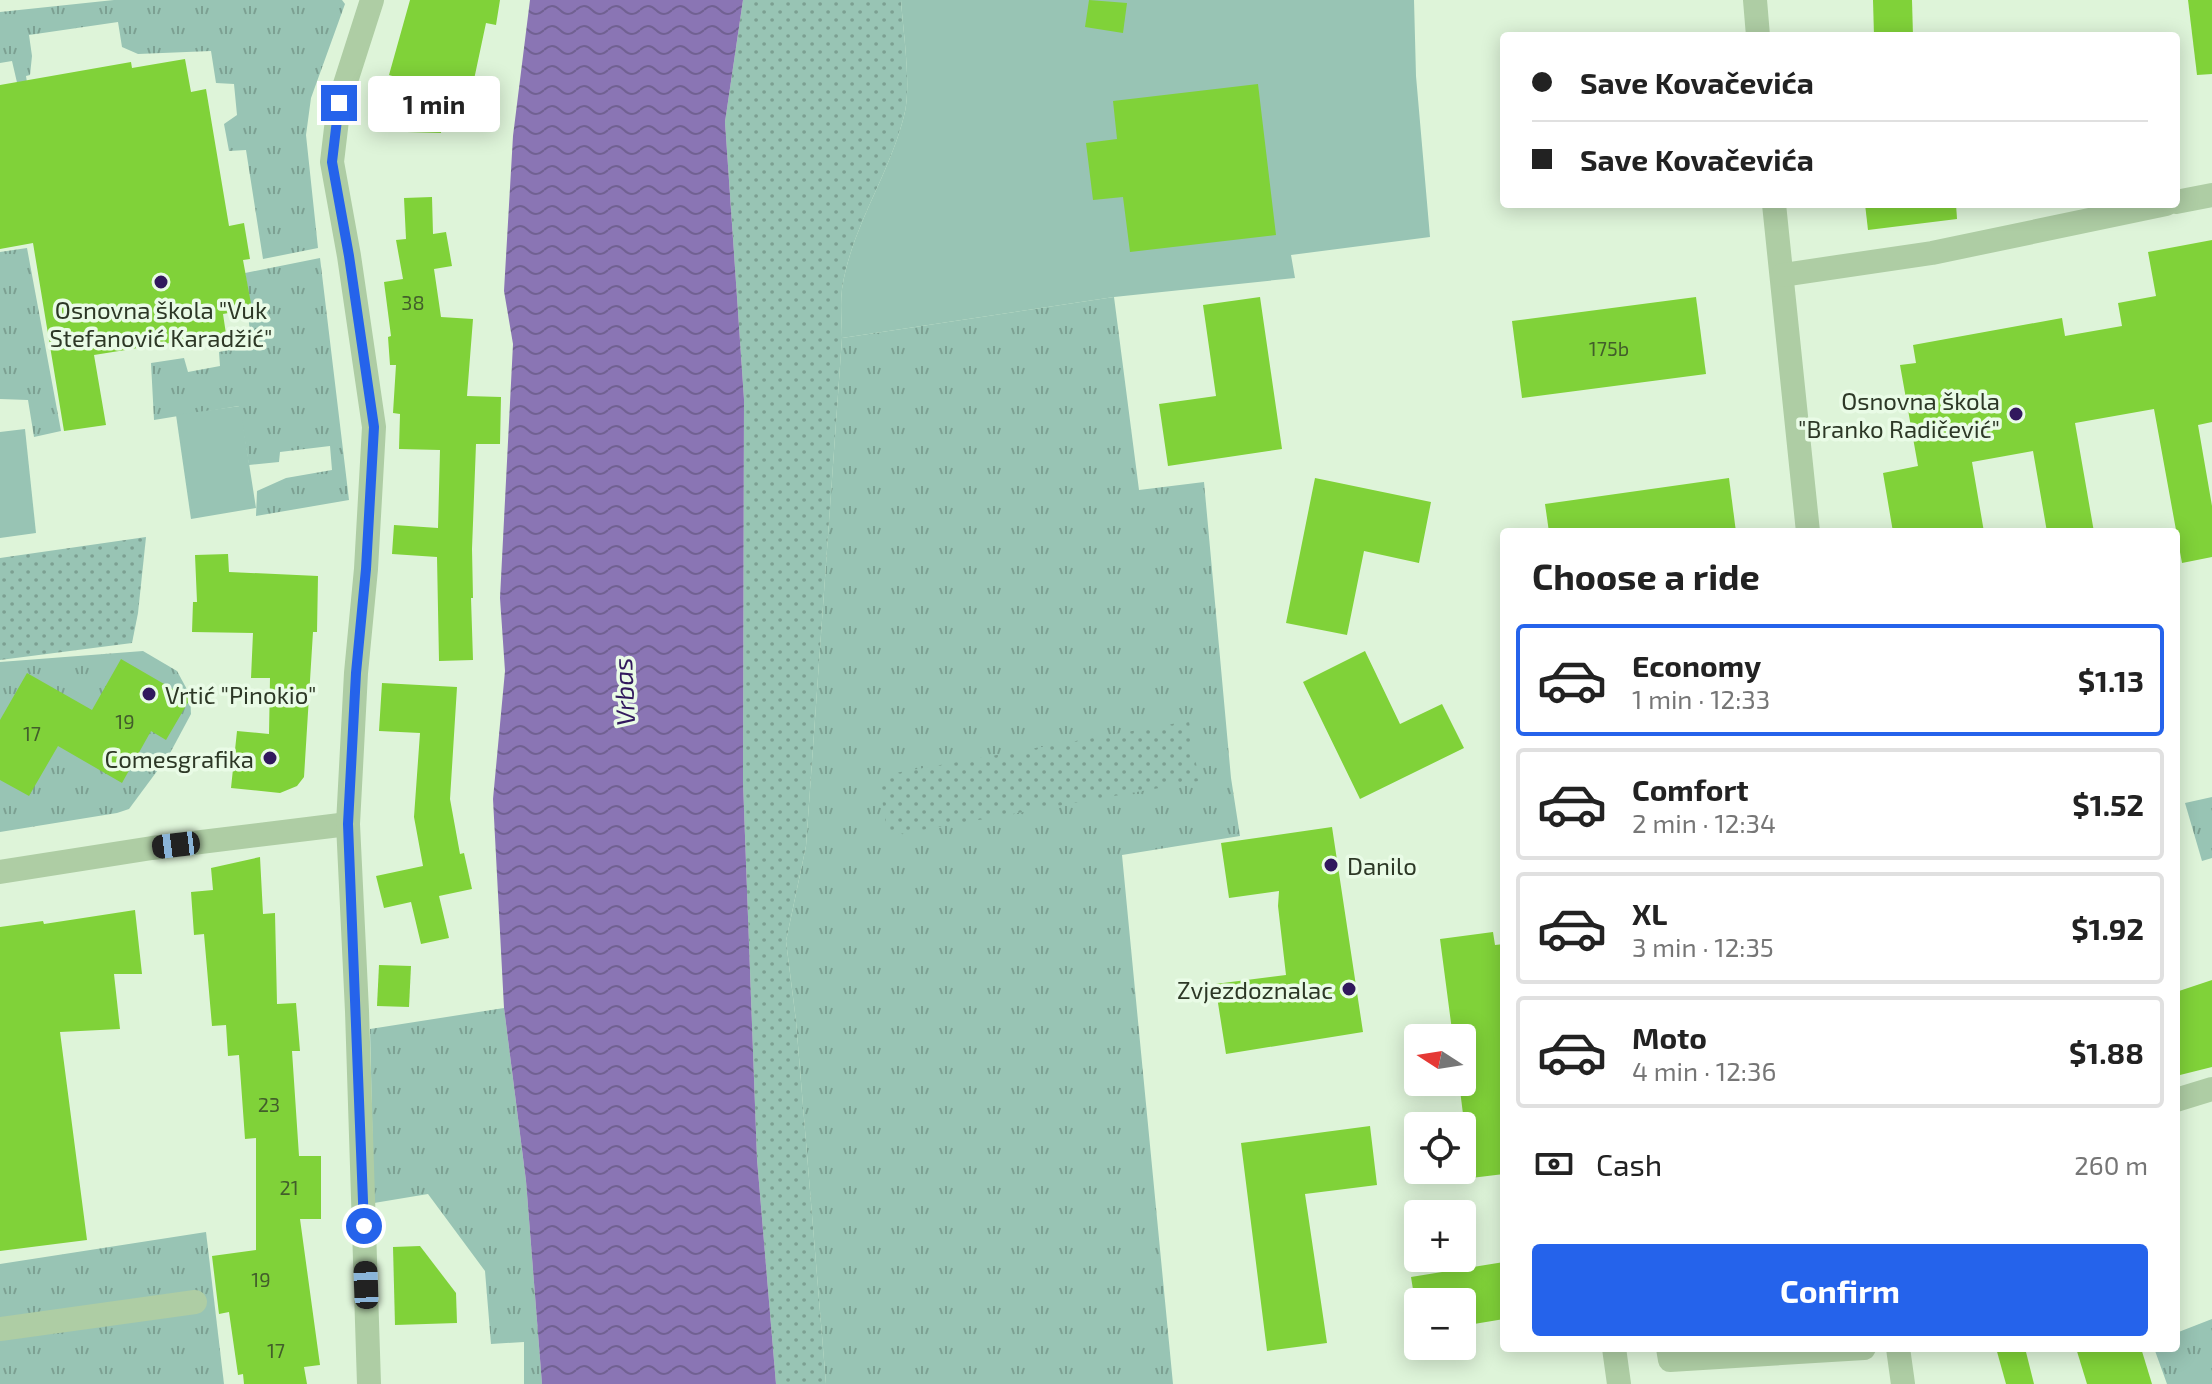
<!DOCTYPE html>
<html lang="en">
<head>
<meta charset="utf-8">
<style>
	:root { --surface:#fff; --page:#f2f2f2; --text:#222; --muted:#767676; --line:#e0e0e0; --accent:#2563eb }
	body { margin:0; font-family:"Exo 2",sans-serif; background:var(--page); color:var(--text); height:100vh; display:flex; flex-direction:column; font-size:30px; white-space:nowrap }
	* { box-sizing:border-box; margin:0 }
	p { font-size:26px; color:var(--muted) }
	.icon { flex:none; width:44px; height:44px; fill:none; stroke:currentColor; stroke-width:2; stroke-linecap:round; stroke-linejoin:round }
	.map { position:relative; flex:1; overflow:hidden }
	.sheet { position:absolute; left:1500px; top:528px; width:680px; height:824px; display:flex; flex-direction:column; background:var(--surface); border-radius:8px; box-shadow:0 4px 20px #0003 }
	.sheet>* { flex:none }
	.guide { position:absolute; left:1500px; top:32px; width:680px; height:176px; border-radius:8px; box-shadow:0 4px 20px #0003; display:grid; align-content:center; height:176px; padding:0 32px; background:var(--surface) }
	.needle { width:52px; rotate:282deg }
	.controls { position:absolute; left:1404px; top:1024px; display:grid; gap:16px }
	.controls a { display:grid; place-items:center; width:72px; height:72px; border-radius:8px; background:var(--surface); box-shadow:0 4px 20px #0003; font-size:40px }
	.end { position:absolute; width:36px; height:36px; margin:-18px; border:10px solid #2563eb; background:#fff; box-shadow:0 0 0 4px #fff }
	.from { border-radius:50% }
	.bubble { position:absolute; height:56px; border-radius:8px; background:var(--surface); box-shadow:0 4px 20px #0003; font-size:26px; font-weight:700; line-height:56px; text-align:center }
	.car { position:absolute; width:24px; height:48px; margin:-24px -12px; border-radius:10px; box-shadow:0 0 6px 2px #0007; background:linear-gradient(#222 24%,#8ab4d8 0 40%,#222 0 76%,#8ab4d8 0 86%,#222 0) }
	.guide b { display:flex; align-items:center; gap:28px; height:76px; font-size:30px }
	.guide b+b { border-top:2px solid var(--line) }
	.guide i { width:20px; height:20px; background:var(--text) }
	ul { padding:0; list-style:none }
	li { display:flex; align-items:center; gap:24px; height:112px; margin:0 16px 12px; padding:0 16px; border:4px solid var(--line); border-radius:8px }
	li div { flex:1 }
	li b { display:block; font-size:30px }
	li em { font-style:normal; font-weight:700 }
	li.selected { border-color:var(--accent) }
	li>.icon { width:72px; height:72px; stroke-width:1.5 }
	h2 { padding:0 32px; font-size:36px; line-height:96px }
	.pay { display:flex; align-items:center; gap:20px; height:88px; padding:0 32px; font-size:30px }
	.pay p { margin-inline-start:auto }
	.button { display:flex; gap:16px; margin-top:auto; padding:16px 32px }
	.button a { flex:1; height:92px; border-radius:8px; background:var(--accent); color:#fff; font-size:32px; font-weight:700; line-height:92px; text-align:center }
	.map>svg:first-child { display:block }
	.grass { fill:url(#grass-tufts) }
	.park { fill:url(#park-dots) }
	.pitch { fill:#98c4b4 }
	.water { fill:url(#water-waves) }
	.building { fill:#80d239 }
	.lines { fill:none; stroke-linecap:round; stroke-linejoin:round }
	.minor { stroke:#aecda4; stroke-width:24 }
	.route { stroke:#2563eb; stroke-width:10 }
	.poi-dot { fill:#31185d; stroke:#e9fbe6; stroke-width:3 }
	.labels { text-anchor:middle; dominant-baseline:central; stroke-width:7; stroke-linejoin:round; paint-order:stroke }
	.number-label { font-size:20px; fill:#425e2b }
	.poi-label { font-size:24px; fill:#2d3826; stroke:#e9fbe6; text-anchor:end }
	.water-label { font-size:26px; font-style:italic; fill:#31185d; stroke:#e9fbe6 }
</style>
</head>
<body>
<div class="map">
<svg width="2212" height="1384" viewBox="0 0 2212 1384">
	<defs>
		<pattern id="grass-tufts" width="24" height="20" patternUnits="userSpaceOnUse" patternTransform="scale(2)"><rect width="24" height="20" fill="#98c4b4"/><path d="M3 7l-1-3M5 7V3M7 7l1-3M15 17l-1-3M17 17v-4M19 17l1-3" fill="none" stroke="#7ca092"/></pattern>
		<pattern id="park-dots" width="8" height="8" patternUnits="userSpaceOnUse" patternTransform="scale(2)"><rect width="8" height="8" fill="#98c4b4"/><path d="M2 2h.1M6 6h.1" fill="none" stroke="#7ca092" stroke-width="1.8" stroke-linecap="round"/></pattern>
		<pattern id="water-waves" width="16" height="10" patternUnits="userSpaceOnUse" patternTransform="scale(2)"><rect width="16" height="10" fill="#8a75b4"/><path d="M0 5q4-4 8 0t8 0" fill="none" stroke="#716192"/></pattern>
	</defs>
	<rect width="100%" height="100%" fill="#def4d9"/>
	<g class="grass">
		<polygon points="114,0 342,0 345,4 311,98 306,135 318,248 263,259 246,150 229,151 224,124 237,115 234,84 216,83 211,51 138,54 122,47 118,22 29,35 32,56 30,75 26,76 30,102 22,104 12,61 0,63 0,12"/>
		<polygon points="27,248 61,431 34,437 28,400 0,399 0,252"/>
		<polygon points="320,258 349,500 256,516 257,491 286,478 332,470 330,446 280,452 279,462 249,465 239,406 154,420 151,363 184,358 188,372 220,366 219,352 251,345 248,312 251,308 245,273"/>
		<polygon points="1114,297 1139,490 1204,482 1231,778 1240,836 1122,855 1173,1384 826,1384 796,1021 786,941 806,846 842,338"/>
		<polygon points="143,651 177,671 190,695 191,714 169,755 129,809 117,813 0,832 0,662"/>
		<polygon points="2212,797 2212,858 2202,861 2185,803"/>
		<polygon points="504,1008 526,1181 542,1384 524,1384 524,1342 491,1344 485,1271 428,1194 374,1203 370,1029"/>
		<polygon points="206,1232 224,1384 0,1384 0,1264"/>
		<polygon points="2212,1319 2212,1384 2167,1384 2154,1348 2176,1348 2176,1333"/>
	</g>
	<g class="park">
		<path d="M743,0H901C903,32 912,86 904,116C889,176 851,228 842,289C840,305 842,323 842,338L806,846L786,941L796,1021L826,1384H776L757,1159L743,782L744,399L725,122Z"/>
		<polygon points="146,537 138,613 132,643 0,660 0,558"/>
		<polygon points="1189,721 1199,781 888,836 878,776"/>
	</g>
	<g class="pitch">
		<path d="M901,0H1414L1416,76L1430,237L1291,255L1295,278L1114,297L842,338C842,323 840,305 842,289C851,228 889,176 904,116C912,86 903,32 901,0Z"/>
		<polygon points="240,406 256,508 191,519 176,415"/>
		<polygon points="25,429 36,533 0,538 0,432"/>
	</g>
	<polygon class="water" points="530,0 743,0 725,122 744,399 743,782 757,1159 776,1384 542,1384 526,1181 504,1008 493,799 505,671 500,598 513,344 504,291 513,136"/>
	<g class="building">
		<polygon points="410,0 500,0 496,25 486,23 472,89 443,83 441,133 407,132 409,81 389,75"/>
		<polygon points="1089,0 1127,3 1123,33 1085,27"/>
		<polygon points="1873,0 1912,0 1913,36 1874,36"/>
		<polygon points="2188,0 2212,0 2212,74 2197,75"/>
		<polygon points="185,59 191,92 206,89 229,226 244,223 250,259 243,260 252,309 223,314 226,334 94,355 106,425 64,431 33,243 0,249 0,85 131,62 132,68"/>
		<polygon points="1258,84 1276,235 1130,252 1123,197 1093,200 1086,143 1117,139 1113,101"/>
		<polygon points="432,197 433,234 446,232 452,266 434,269 441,317 473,319 467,396 501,397 500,444 476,444 472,549 473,598 471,598 473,660 439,661 437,557 392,554 394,525 438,528 440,450 399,449 400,414 393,413 396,365 390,365 388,337 391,336 384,282 403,279 396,240 406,239 404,198"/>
		<polygon points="1865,204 1956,204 1957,219 1868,230"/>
		<polygon points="2212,240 2212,422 2198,425 2212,506 2212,557 2182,563 2154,409 2075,423 2094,532 2047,532 2033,451 1972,462 1984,532 1893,532 1883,473 1918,466 1900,365 1916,363 1913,345 2062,318 2065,336 2122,326 2118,303 2156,296 2148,252"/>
		<polygon points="1260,297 1282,449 1168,466 1159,404 1216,396 1203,305"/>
		<polygon points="1696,297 1706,374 1522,398 1512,321"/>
		<polygon points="1315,478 1431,502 1419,563 1364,551 1347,635 1286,623"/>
		<polygon points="1729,478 1736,532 1549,532 1545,504"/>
		<polygon points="228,554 229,572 318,576 317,632 313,632 304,777 297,786 280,793 231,788 237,731 269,734 270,678 251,678 253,633 192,632 193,602 197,602 195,555"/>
		<polygon points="1365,651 1400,724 1442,704 1464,748 1360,799 1303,682"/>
		<polygon points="121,659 190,699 166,740 151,731 122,783 58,746 29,796 0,780 0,720 27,673 92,710"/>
		<polygon points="382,683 457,687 450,799 460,854 464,853 472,889 439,896 449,938 421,944 411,902 384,908 376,876 423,866 414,817 420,733 379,731"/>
		<polygon points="1332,827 1363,1032 1226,1054 1215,984 1286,975 1278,906 1279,891 1229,898 1221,843"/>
		<polygon points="260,857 263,914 275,913 277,1004 296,1003 300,1051 292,1051 299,1156 321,1156 321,1219 300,1219 320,1365 304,1367 307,1384 244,1384 243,1374 238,1375 229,1312 219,1314 212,1256 256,1250 256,1138 245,1139 239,1055 228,1056 226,1025 212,1026 204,934 194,935 191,892 213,890 211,868"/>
		<polygon points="135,910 142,974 114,974 120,1029 60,1032 87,1240 0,1251 0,927 43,921 44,924"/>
		<polygon points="1493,932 1495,945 1504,944 1504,1174 1471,1178 1459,1082 1462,1082 1462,1038 1453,1038 1440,939"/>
		<polygon points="379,965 411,966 409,1007 377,1006"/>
		<polygon points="2212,980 2212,1067 2176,1076 2176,992"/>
		<polygon points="1370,1126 1377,1185 1305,1194 1327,1343 1267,1351 1241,1143"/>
		<polygon points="420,1246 456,1293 457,1323 395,1325 393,1247"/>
		<polygon points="1504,1262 1504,1319 1462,1326 1462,1302 1415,1302 1411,1277"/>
		<polygon points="1996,1348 2025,1348 2034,1384 2006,1384"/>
		<polygon points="2076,1348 2141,1348 2152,1384 2087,1384"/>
	</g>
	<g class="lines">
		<g class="minor">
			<polyline points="1755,0 1758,36"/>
			<polyline points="2176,202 2212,195"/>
			<polyline points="1774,204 1808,532"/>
			<polyline points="1783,275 1932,253 2166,204"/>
			<polyline points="0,872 152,848 348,824"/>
			<polyline points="2176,1100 2212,1089"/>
			<polyline points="0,1329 195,1302"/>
			<polyline points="1614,1348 1619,1384"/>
			<polyline points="1668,1348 1670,1360 1864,1348"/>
			<polyline points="1898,1348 1903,1384"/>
			<polyline points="369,1384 357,1011 348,824 356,673 366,569 374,427 349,256 332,162 339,103 372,0"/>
		</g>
	</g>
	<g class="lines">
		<polyline class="route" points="339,103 332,162 349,256 374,427 366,569 356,673 348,824 364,1226"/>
	</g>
	<g class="poi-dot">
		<circle cx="161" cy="282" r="8"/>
		<circle cx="2016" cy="414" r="8"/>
		<circle cx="149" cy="694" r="8"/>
		<circle cx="270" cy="758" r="8"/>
		<circle cx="1331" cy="865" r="8"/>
		<circle cx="1349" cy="989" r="8"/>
	</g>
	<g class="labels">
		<g class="number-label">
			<text x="413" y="302">38</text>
			<text x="1609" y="348">175b</text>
			<text x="125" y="721">19</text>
			<text x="32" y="733">17</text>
			<text x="269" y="1104">23</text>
			<text x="289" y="1187">21</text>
			<text x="261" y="1279">19</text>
			<text x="276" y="1350">17</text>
		</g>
		<g class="poi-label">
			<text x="161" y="309" text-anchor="middle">Osnovna škola "Vuk<tspan x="161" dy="28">Stefanović Karadžić"</tspan></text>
			<text x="2000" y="400">Osnovna škola<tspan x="2000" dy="28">"Branko Radičević"</tspan></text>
			<text x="165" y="694" text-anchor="start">Vrtić "Pinokio"</text>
			<text x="254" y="758">Comesgrafika</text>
			<text x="1347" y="865" text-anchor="start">Danilo</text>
			<text x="1333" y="989">Zvjezdoznalac</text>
		</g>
		<g class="water-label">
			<text transform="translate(623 692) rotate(-93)">Vrbas</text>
		</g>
	</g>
</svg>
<div class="controls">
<a><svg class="needle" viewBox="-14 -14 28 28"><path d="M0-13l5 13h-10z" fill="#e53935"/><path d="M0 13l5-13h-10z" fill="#767676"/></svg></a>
<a><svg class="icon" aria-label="locate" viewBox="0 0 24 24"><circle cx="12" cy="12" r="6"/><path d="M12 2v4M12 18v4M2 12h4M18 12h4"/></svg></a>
<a>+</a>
<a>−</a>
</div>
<i class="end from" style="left:364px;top:1226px"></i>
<i class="end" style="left:339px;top:103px"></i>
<div class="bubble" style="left:368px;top:76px;width:132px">1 min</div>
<i class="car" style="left:176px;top:845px;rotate:263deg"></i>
<i class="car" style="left:366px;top:1285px;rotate:358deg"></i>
<div class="guide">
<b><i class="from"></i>Save Kovačevića</b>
<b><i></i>Save Kovačevića</b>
</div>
<section class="sheet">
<h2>Choose a ride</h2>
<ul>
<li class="selected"><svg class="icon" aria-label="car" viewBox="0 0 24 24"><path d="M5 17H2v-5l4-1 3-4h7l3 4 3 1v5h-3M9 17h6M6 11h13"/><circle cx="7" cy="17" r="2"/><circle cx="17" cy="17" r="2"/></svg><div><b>Economy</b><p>1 min · 12:33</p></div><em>$1.13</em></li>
<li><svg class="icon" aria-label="car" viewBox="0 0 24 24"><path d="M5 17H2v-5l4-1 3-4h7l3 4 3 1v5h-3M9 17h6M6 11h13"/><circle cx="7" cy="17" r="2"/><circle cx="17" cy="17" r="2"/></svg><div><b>Comfort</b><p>2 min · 12:34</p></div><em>$1.52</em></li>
<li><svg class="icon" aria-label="car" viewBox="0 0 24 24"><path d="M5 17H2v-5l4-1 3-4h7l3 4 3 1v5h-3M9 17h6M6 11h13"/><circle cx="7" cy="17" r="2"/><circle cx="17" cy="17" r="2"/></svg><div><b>XL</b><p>3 min · 12:35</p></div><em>$1.92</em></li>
<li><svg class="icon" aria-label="car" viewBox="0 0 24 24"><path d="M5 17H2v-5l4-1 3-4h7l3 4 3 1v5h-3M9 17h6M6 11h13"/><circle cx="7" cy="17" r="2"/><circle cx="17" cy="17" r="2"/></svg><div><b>Moto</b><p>4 min · 12:36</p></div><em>$1.88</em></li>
</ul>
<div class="pay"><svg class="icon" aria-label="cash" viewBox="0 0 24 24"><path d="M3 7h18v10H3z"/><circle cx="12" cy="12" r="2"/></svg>Cash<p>260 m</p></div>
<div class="button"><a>Confirm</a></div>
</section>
</div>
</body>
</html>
